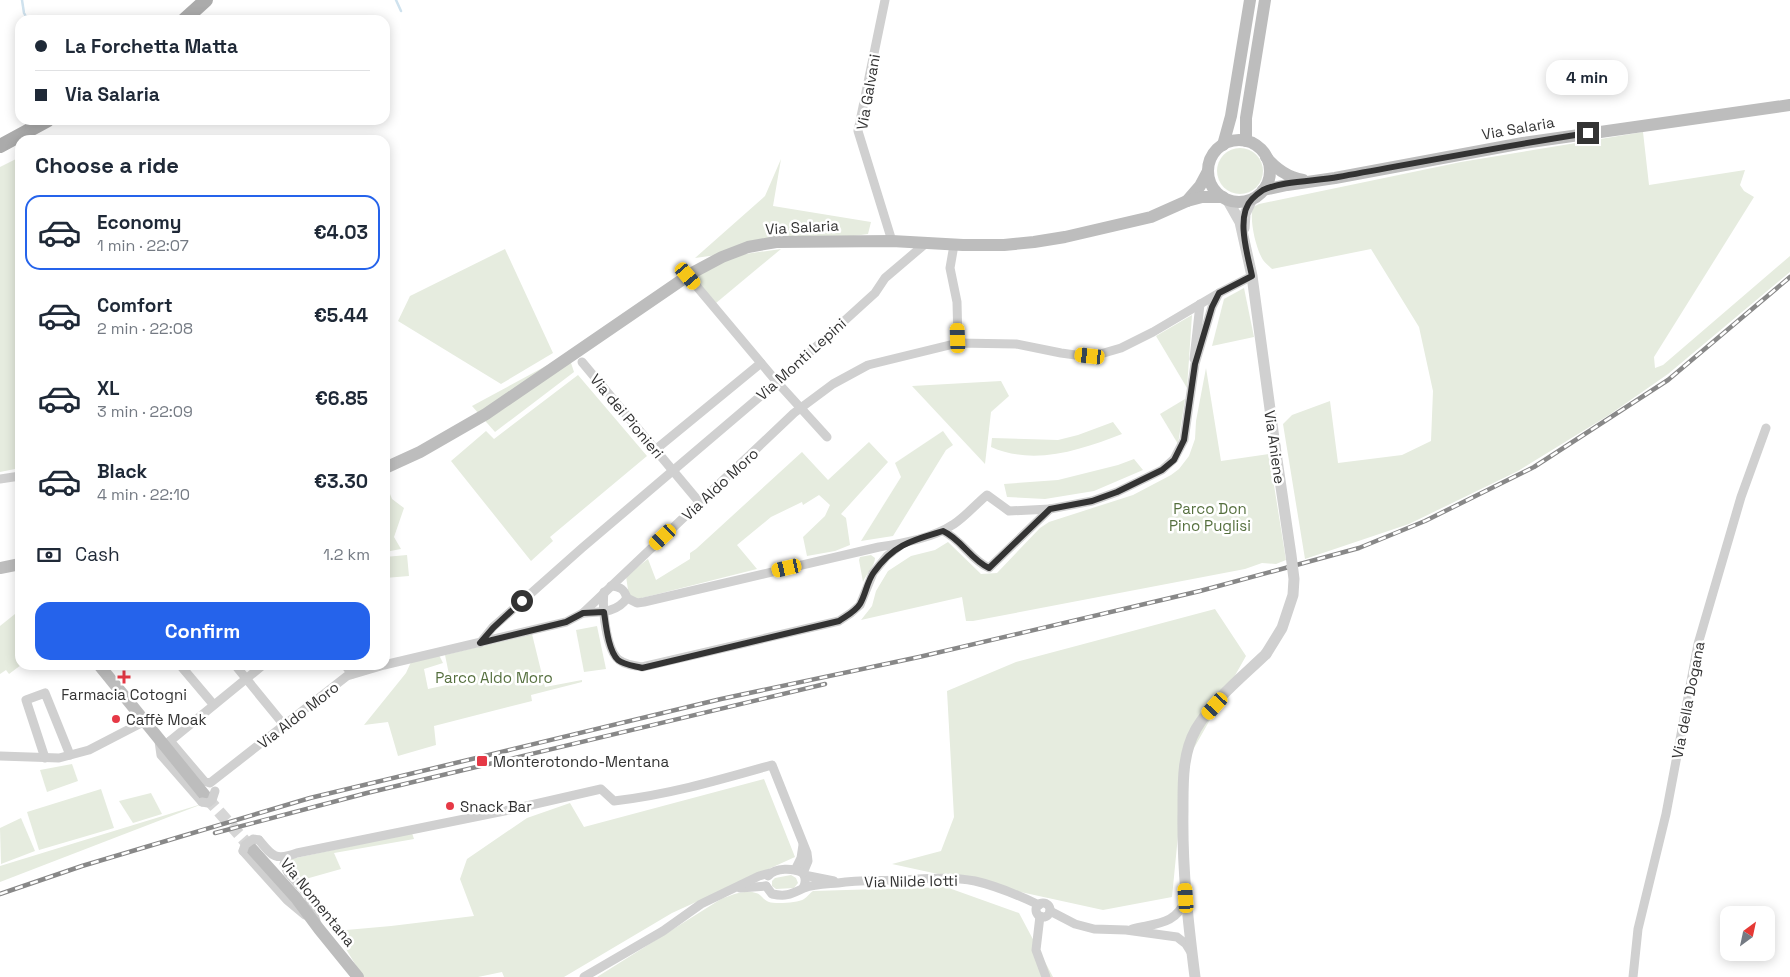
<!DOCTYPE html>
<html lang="en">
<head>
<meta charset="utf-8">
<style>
	:root { --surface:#fff; --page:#f6f6f7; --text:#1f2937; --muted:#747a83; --line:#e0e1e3; --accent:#2563eb }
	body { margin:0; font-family:"Space Grotesk",sans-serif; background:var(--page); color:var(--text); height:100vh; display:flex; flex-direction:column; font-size:19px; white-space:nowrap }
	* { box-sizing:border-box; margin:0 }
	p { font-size:16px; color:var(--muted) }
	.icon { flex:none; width:28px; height:28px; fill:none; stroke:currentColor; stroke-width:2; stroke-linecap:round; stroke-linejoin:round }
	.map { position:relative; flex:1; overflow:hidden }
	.sheet { position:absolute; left:15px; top:135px; width:375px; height:535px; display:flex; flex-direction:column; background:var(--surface); border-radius:15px; box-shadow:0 2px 12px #0003 }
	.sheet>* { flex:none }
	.guide { position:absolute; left:15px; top:15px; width:375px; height:110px; border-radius:15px; box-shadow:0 2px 12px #0003; display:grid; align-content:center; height:110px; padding:0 20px; background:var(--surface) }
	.needle { width:32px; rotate:33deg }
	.tools { position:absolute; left:1720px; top:906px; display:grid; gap:10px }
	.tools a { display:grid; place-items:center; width:55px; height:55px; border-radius:10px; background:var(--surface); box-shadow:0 2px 12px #0003; font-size:25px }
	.end { position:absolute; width:22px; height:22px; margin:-11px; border:6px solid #333; background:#fff; box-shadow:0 0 0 2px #fff }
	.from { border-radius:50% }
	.bubble { position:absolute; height:35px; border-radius:15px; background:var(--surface); box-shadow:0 2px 12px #0003; font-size:16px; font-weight:600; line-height:35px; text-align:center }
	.car { position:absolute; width:15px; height:30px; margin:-15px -8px; border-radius:6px; box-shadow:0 0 4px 1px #0007; background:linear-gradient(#f5c518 24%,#345 0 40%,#f5c518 0 76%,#345 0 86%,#f5c518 0) }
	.guide b { display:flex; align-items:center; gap:18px; height:48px; font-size:19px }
	.guide b+b { border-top:1px solid var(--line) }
	.guide i { width:12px; height:12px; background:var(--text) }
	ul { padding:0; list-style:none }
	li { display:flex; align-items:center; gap:15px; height:75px; margin:0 10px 8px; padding:0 10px; border:2px solid transparent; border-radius:15px }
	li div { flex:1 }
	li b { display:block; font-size:19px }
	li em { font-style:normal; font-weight:600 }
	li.selected { border-color:var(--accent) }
	li>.icon { width:45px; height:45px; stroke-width:1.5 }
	h2 { padding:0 20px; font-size:22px; line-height:60px }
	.pay { display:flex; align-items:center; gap:12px; height:55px; padding:0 20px; font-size:19px }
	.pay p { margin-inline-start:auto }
	.button { display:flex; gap:10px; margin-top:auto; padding:10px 20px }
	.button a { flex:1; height:58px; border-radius:15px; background:var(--accent); color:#fff; font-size:20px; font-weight:600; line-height:58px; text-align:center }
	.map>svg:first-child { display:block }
	.green { fill:#e6ecdf }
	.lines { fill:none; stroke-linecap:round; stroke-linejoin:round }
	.stream { stroke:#cfe2ee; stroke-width:2.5 }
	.secondary-tunnel { stroke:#d6d6d6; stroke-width:12; stroke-dasharray:12 6; stroke-linecap:butt }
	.minor { stroke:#d0d0d0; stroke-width:9 }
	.tertiary { stroke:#d0d0d0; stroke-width:11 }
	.secondary { stroke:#bdbdbd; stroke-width:12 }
	.primary { stroke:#ababab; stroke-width:14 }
	.rail-casing { stroke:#888; stroke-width:4.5 }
	.rail { stroke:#fff; stroke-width:2.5; stroke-dasharray:8; stroke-linecap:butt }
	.minor-bridge { stroke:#d0d0d0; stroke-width:9 }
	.tertiary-bridge { stroke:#d0d0d0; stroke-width:11 }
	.route { stroke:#333; stroke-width:6 }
	.poi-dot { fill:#e63946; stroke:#fff; stroke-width:2 }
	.labels { text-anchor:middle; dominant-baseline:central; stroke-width:5; stroke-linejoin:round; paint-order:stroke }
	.street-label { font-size:15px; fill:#333; stroke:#fff }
	.park-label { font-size:15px; fill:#56703f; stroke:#fff }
	.poi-label { font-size:15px; fill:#333; stroke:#fff; text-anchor:start }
</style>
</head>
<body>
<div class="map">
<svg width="1790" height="977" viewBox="0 0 1790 977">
	<rect width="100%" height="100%" fill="#fff"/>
	<g class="green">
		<path d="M1643,132L1649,185L1745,170L1740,185L1744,191L1754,197L1654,357L1655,368L1663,365L1790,256V272L1668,374L1609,415L1518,471L1409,524L1305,559L1283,424L1292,415L1330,401L1338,463L1402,455L1431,441L1433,391L1419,327L1371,249L1272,269C1269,266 1265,263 1263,260C1256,249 1249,220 1253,207L1259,204L1461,162Z"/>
		<circle cx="1240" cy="171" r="23"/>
		<polygon points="20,157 20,468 0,472 0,167"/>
		<polygon points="781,159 773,206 871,222 868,234 695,258 765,196"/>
		<polygon points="505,249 553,353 501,384 398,321 410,296"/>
		<polygon points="781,249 716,303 692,276 738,255"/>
		<polygon points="1244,288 1254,337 1212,346 1224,299"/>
		<polygon points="1192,315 1187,388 1156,336"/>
		<polygon points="568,354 574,372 495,432 472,406"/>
		<polygon points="1206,368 1221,461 1269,454 1286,560 1276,564 1262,563 1245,569 973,621 966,621 962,597 861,620 872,606 876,591 888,571 911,556 935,550 948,542 981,574 997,573 1040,528 1049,522 1133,495 1171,475 1179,469 1189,456 1195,439 1196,421"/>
		<polygon points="578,375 647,456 550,537 553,541 531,561 451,461 486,431 494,439"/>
		<polygon points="1001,381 1009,396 991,412 985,464 912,386"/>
		<polygon points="1185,399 1178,444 1160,414"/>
		<path d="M1113,422L1122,434C1081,450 1034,466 991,447L992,438L1058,440L1078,435Z"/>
		<polygon points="943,431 953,445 946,450 893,536 861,541 901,477 895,463"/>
		<polygon points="869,442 888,462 841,514 846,518 850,545 835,551 807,556 803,537 825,516 830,505 819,495 803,505 802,502 771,517 737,545 757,569 638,599 629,597 626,576 648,559 656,580 690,559 690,553 696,549 802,452 828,480"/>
		<polygon points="1134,459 1143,470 1094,491 1045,499 1007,497 1004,484 1058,480 1118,465"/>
		<polygon points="386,484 392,499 404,508 394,537 401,549 385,552"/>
		<polygon points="407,555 409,576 385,578 385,557"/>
		<path d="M871,555L875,558C875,566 866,574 863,582L859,560L860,557Z"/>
		<polygon points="1215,609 1246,656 1185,764 1172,897 1103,910 892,864 941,851 954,817 947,691 1016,662"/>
		<polygon points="20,610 21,665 9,674 6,670 0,674 0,626"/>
		<polygon points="597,626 606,669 584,672 576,630"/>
		<polygon points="532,634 545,687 582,680 582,682 531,695 532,701 434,726 436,745 398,756 388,722 364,725 406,673 411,662 439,655 443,663 424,669 428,689 451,684 445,655"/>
		<polygon points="72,764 78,781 47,792 40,770"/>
		<polygon points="764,779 795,857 672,913 564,977 504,977 502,972 478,977 363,977 335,931 391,926 474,916 460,879 467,859 527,818 570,803 584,827"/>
		<polygon points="101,789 114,828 39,850 27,812"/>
		<polygon points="151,793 162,814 133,823 119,801"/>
		<polygon points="205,803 0,882 0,866"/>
		<polygon points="21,818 35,851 1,864 0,828"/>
		<polygon points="412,833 414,839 334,853 341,869 302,880 291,859"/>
		<polygon points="791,875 796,878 798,883 794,888 776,889 772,886 772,881 775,878"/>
		<path d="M946,887L1019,913L1053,977H597L721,899C731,895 745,889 756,893C761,894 763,900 769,902C775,904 798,903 804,899C807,897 810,893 813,891Z"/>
	</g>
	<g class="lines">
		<g class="stream">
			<polyline points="22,0 24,13 28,20"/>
			<polyline points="396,0 401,11"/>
		</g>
		<polyline class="secondary-tunnel" points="207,798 251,848"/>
		<g class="minor">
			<polyline points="885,0 858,131 892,241"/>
			<polyline points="954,245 950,268 957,302 958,343"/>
			<polyline points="688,276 777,382 827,437"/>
			<polyline points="1194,359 1200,304"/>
			<polyline points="582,362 700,503"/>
			<polyline points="655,450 761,363"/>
			<polyline points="0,479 20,476"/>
			<polyline points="1050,509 1092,501 1117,492 1162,470 1174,459 1184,440 1195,364 1212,307 1219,293"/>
			<path d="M604,592C602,608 606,650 619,660C626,665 634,666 642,667L839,621L851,613L860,605L873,573L887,556L902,544"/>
			<path d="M627,598L637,603L644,602L879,547C904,543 933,538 954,524C966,516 976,504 987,495L1009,511L1050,509L989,568C971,560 961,539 943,531"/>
			<path d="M583,613C600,612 617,613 627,598C624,589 621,587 611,586"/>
			<polyline points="480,643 493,627 582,548 777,382 875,293 885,278 925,244"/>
			<polyline points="180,665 213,704"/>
			<polyline points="235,665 284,725"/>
			<polyline points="345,665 352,674"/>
			<polyline points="159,741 161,755 202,802"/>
			<polyline points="170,741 204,781 210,783 347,676 384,665 566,622 583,613 794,413 833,384 868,365 958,343 1016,344 1061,353 1090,357 1121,348 1153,332 1219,293 1252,276"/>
			<polyline points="170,741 263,665"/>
			<polyline points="0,756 59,758 89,750 145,721"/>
			<polyline points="45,758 26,700 45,693 70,755"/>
			<path d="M259,840C272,856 275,861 297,853L509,810L601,789L614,801C668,795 719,780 772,765L807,853L808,861L803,873C806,878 806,883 803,888"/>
			<polyline points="243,851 287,900 305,915"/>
			<polyline points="287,857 284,864 288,873 308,895 316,921"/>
			<polyline points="795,870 801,858 803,845"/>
			<polyline points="804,875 834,881"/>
			<path d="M768,876C776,867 793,868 803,873"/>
			<path d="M766,886L772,894C787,897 791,894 804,888C814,884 828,884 838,883C858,880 879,881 899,880C924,879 949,876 975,881C997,886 1018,895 1039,905"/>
			<polyline points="740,888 766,886"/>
			<circle cx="1043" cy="910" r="7"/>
			<polyline points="1050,911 1075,924 1094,929 1126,930 1177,937 1186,944 1191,952"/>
			<polyline points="1040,916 1036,950 1046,977"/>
			<path d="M1132,929C1156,923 1177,925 1186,898"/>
			<polyline points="584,977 663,931 701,904 759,876 770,873"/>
			<polyline points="1633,977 1638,929 1666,814 1698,644 1741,497 1766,428"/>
		</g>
		<g class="tertiary">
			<polyline points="1227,199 1240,222 1252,276 1275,446"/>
			<polyline points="1244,228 1245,214 1252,199"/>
			<path d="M1195,977C1188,922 1182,867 1183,811C1183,783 1182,754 1196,729C1213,700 1242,677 1266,654"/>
		</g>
		<g class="secondary">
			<circle cx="1239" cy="171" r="31"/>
			<polyline points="1246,141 1246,118 1265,0"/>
			<polyline points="1223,145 1231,116 1250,0"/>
			<path d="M1266,157C1276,169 1287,177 1303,180"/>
			<polyline points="1263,190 1287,185 1335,178 1523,143 1790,105"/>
			<polyline points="1187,201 1200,186 1208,171"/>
			<polyline points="385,468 420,452 486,414 692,273 722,257 748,247 776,242 892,241 963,245 1004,245 1034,242 1065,237 1151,217 1187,201 1202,197 1223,197"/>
			<polyline points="0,568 20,564"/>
			<polyline points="99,665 207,798"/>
			<polyline points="251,848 296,898 319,929 358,977"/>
		</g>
		<g class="primary">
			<polyline points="184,20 206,0"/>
			<polyline points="0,146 48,120"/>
		</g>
		<g class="rail-casing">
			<g id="rail">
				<polyline points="215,833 367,793 825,684"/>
				<polyline points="0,894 82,866 310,798 721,699 919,657 1200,591 1359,548 1425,521 1534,467 1668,380 1790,277"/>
			</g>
		</g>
		<use href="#rail" class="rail"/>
		<g class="minor-bridge">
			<polyline points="202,802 208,803 212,800 215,791"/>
			<polyline points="243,851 245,845 253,839 259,840"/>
		</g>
		<polyline class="tertiary-bridge" points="1266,654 1282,628 1293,595 1294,579 1291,555 1275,446"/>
	</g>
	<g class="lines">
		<path class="route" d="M522,601L493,628L480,643L566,622L583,613L604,612C606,625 608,650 618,660C624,665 635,666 642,668L839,621C846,616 855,612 860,604C866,594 867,581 874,572C894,544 913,540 943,531C961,539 971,560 989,568L1050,509L1092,501L1117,492L1162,470L1174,460L1184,440L1195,364L1212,307L1219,293L1252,276C1248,256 1235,216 1252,199C1254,197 1260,192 1263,190C1282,181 1317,181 1338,177C1421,162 1504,146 1588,133"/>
	</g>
	<g class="poi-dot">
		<path d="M121.5 669.5h5v5h5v5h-5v5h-5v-5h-5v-5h5z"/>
		<circle cx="116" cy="719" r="5"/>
		<rect x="476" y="755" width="12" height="12" rx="2.5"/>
		<circle cx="450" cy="806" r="5"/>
	</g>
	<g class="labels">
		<g class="street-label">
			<text transform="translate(868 92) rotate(-80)">Via Galvani</text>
			<text transform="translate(1518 128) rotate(-10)">Via Salaria</text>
			<text transform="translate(802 227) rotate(-3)">Via Salaria</text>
			<text transform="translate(801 359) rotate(-42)">Via Monti Lepini</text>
			<text transform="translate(627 416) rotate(50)">Via dei Pionieri</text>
			<text transform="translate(1275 447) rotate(82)">Via Aniene</text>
			<text transform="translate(720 484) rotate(-43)">Via Aldo Moro</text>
			<text transform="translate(1688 700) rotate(-79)">Via della Dogana</text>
			<text transform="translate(298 715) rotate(-38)">Via Aldo Moro</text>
			<text transform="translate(911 881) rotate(-1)">Via Nilde Iotti</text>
			<text transform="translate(318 902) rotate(51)">Via Nomentana</text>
		</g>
		<g class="park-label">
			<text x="1210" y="508">Parco Don<tspan x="1210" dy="17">Pino Puglisi</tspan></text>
			<text x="494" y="677">Parco Aldo Moro</text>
		</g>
		<g class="poi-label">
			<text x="124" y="694" text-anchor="middle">Farmacia Cotogni</text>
			<text x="126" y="719">Caffè Moak</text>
			<text x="493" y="761">Monterotondo-Mentana</text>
			<text x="460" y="806">Snack Bar</text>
		</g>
	</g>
</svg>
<div class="tools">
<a><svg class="needle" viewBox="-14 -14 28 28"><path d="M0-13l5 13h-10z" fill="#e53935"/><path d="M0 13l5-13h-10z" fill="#747a83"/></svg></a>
</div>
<i class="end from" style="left:522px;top:601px"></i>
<i class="end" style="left:1588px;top:133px"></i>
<div class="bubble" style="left:1546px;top:60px;width:82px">4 min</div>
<i class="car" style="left:688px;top:276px;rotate:140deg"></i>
<i class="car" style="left:958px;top:338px;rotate:358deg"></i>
<i class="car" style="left:1090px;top:356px;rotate:276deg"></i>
<i class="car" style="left:663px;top:537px;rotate:227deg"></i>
<i class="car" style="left:787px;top:568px;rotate:257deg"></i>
<i class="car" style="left:1215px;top:706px;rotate:222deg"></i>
<i class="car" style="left:1186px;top:898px;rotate:356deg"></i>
<div class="guide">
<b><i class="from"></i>La Forchetta Matta</b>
<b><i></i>Via Salaria</b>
</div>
<section class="sheet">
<h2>Choose a ride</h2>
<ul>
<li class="selected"><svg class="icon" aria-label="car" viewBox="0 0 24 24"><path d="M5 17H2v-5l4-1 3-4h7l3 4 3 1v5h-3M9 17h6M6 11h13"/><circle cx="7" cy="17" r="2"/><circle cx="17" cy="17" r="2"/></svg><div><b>Economy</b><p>1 min · 22:07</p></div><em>€4.03</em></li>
<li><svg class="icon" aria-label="car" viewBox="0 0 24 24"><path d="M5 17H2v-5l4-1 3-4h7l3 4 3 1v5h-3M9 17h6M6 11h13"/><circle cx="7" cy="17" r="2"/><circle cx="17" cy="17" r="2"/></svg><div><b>Comfort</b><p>2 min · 22:08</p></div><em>€5.44</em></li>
<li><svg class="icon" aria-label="car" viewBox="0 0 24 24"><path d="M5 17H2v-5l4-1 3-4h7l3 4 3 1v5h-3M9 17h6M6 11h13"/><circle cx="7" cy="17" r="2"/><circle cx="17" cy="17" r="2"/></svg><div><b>XL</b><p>3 min · 22:09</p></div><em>€6.85</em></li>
<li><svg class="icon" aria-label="car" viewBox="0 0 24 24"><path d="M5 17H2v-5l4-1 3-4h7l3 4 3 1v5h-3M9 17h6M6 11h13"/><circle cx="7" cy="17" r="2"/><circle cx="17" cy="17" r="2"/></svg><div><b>Black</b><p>4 min · 22:10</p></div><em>€3.30</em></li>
</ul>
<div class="pay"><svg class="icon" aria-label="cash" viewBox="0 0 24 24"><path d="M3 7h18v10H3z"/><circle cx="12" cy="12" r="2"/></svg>Cash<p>1.2 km</p></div>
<div class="button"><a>Confirm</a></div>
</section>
</div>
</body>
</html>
